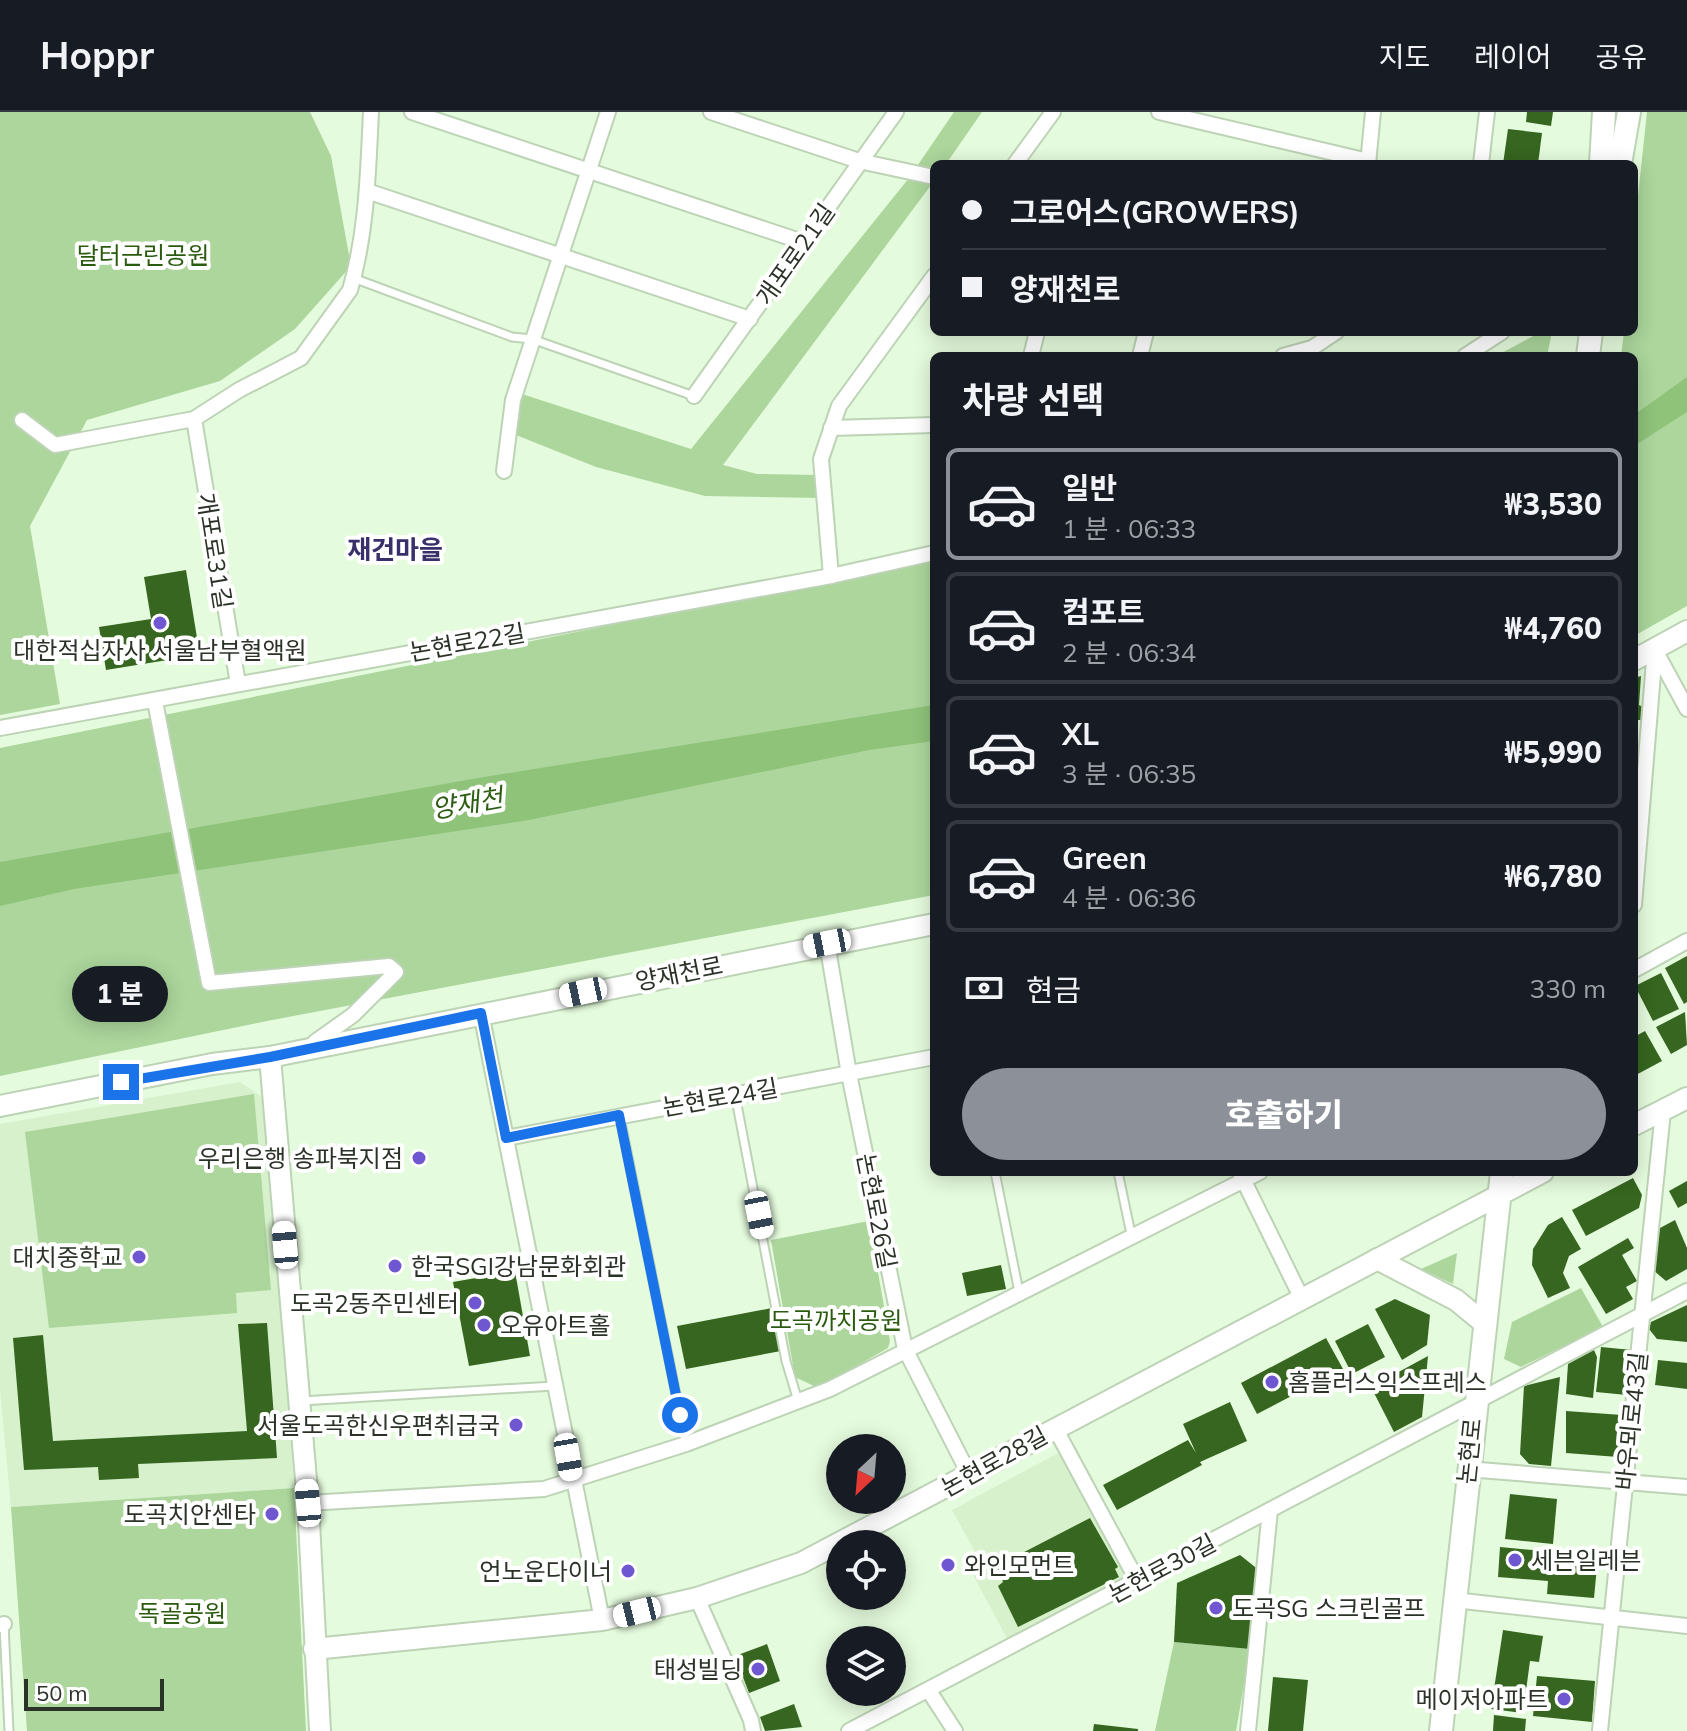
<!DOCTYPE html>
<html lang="ko">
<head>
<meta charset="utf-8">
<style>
	:root { --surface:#171b24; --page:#242831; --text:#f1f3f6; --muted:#9ea1a6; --line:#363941; --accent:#8c9099 }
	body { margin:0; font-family:Mulish,"Noto Sans KR",sans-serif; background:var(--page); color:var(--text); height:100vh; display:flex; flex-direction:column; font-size:30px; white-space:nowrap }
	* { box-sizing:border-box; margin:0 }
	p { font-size:26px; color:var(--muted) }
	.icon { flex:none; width:44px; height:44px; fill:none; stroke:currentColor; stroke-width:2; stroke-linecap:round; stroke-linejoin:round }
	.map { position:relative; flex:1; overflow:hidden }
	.sheet { position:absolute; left:930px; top:240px; width:708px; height:824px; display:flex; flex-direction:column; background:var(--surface); border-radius:12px; box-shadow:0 4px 20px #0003 }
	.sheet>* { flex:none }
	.guide { position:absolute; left:930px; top:48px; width:708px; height:176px; border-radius:12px; box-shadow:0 4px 20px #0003; display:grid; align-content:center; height:176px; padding:0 32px; background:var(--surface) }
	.needle { width:52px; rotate:206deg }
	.buttons { position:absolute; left:826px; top:1322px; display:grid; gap:16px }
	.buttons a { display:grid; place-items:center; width:80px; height:80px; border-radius:50%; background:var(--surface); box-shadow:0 4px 20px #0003; font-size:40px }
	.scale { position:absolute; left:24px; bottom:20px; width:140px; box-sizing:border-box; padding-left:8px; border:4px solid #2b3328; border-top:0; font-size:22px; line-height:28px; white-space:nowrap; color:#2b3328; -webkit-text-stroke:6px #fff; paint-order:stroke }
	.end { position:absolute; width:36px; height:36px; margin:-18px; border:10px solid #1a73e8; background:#fff; box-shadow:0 0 0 4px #fff }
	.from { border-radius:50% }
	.bubble { position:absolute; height:56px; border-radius:28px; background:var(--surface); box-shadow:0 4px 20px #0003; font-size:26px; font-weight:800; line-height:56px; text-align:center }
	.car { position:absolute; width:24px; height:48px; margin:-24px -12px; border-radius:10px; box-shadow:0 0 6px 2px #0007; background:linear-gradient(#fff 24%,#345 0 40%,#fff 0 76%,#345 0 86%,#fff 0) }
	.guide b { display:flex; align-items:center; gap:28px; height:76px; font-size:30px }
	.guide b+b { border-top:2px solid var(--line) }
	.guide i { width:20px; height:20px; background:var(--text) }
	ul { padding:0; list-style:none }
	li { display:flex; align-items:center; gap:24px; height:112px; margin:0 16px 12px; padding:0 16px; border:4px solid var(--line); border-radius:12px }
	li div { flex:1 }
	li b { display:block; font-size:30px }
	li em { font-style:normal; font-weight:800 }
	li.on { border-color:var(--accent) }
	li>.icon { width:72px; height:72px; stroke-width:1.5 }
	h2 { padding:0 32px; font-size:36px; line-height:96px }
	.pay { display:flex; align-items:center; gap:20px; height:88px; padding:0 32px; font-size:30px }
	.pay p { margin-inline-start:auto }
	.primary-button { display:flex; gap:16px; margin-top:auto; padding:16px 32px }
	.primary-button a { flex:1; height:92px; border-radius:48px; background:var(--accent); color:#fff; font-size:32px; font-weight:800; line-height:92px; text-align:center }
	header { display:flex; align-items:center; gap:48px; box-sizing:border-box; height:112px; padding:0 40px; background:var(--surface); border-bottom:2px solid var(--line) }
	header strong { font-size:38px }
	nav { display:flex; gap:44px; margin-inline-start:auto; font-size:28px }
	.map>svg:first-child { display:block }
	.built { fill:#d6f1cc }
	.green { fill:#acd69c }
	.water { fill:#8fc37a }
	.building { fill:#36661f }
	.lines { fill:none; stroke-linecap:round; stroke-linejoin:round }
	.lane-casing { stroke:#bdd3b5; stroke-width:11 }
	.street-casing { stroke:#bdd3b5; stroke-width:18 }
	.secondary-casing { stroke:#bdd3b5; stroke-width:24 }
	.primary-casing { stroke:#bdd3b5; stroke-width:26 }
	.lane { stroke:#fff; stroke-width:7 }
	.street { stroke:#fff; stroke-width:14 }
	.secondary { stroke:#fff; stroke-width:20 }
	.primary { stroke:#fff; stroke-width:22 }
	.route { stroke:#1a73e8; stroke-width:10 }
	.poi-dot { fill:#6e57d1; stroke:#fff; stroke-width:3 }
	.labels { text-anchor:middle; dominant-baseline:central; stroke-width:8; stroke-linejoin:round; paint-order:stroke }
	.street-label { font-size:24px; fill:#2b3328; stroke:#fff }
	.park-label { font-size:24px; fill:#2a5b0f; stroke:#fff }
	.poi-label { font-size:24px; fill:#2b3328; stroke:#fff; text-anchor:end }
	.neighbourhood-label { font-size:26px; font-weight:bold; fill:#382f6b; stroke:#fff }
	.water-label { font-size:26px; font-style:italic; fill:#2c5d12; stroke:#fff }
</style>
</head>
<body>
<header>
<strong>Hoppr</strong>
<nav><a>지도</a><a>레이어</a><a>공유</a></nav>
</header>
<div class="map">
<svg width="1687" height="1619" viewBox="0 0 1687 1619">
	<rect width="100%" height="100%" fill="#e5fbdd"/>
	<g class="built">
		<polygon points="240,970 268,989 294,1376 11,1395 0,1278 0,1012"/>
		<polygon points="1060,1340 1128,1466 1009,1530 972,1461 983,1454 952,1398"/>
	</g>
	<g class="green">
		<polygon points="0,0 310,0 331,44 351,154 295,217 220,269 87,308 30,414 60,592 0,603"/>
		<polygon points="954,0 982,0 946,52 934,52 934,69 723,353 757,362 817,363 822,386 705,384 596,355 516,323 522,282 691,337 909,66"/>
		<polygon points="1647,0 1687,0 1687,494 1634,524 1634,244 1621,244 1624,220 1634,220 1634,121"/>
		<polygon points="1541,220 1552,220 1547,244 1496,244"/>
		<polygon points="934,448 934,783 267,909 0,964 0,636"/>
		<polygon points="254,982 271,1178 236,1181 237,1201 49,1216 25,1020"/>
		<polygon points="869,1109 890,1229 888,1236 818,1276 795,1265 771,1128"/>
		<polygon points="1457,1141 1453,1172 1421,1157"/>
		<polygon points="1581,1176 1603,1215 1521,1255 1504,1247 1512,1210"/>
		<polygon points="294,1376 306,1619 27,1619 11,1395"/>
		<polygon points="1174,1530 1250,1537 1236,1619 1155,1619"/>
	</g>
	<g class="water">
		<polygon points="1687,265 1687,300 1634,334 1634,303"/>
		<polygon points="934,593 934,629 869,638 529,708 74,777 0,794 0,750 484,665"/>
	</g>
	<g class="building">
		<polygon points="1527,0 1553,0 1551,14 1526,10"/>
		<polygon points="1508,17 1542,21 1538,52 1503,52"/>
		<polygon points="186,458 198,532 194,540 186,545 106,558 99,515 151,507 144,465"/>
		<polygon points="1641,564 1639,593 1645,596 1643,608 1634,608 1634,566"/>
		<polygon points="1687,844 1687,890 1684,892 1665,856"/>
		<polygon points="1661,861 1679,897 1653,909 1635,874"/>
		<polygon points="1685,900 1687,933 1671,942 1656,915"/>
		<polygon points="1645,919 1662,949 1634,964 1634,925"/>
		<polygon points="1633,1066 1642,1083 1639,1096 1586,1124 1572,1098"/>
		<polygon points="1687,1069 1687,1091 1678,1096 1669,1079"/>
		<polygon points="1562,1105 1581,1137 1569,1144 1563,1161 1570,1176 1548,1186 1532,1153 1533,1137 1548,1113"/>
		<polygon points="1675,1108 1687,1136 1687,1157 1666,1169 1653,1158 1660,1116"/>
		<polygon points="1628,1126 1634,1136 1622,1143 1637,1169 1626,1175 1633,1187 1606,1202 1578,1155"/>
		<polygon points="1001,1153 1006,1177 967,1184 962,1161"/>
		<polygon points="515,1159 530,1244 469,1254 453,1170"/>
		<polygon points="1395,1187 1430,1203 1427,1233 1402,1248 1375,1197"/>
		<polygon points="1687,1193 1687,1230 1657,1227 1649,1217 1651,1210"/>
		<polygon points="772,1196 781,1239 686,1257 677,1214"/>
		<polygon points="267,1211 277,1346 138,1352 139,1366 99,1368 98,1355 24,1358 13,1226 43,1223 53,1329 247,1319 238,1212"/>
		<polygon points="1368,1212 1385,1245 1352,1262 1335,1229"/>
		<polygon points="1326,1226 1343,1257 1257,1302 1241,1271"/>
		<polygon points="1601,1235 1632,1238 1627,1283 1596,1280"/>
		<polygon points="1594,1238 1597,1245 1593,1286 1566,1282 1568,1252"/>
		<polygon points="1428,1244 1422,1305 1394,1320 1371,1275"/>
		<polygon points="1658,1248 1687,1251 1687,1277 1655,1273"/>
		<polygon points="1560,1265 1551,1354 1529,1352 1520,1342 1524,1274"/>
		<polygon points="1230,1290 1247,1329 1200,1350 1202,1353 1117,1398 1103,1373 1188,1328 1196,1341 1183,1312"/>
		<polygon points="1566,1299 1622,1303 1618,1345 1566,1341"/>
		<polygon points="1510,1382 1557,1387 1553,1432 1505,1427"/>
		<polygon points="1090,1406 1118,1455 1115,1457 1119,1465 1018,1515 998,1474 1003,1470 997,1454"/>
		<polygon points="1500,1435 1598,1444 1594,1486 1547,1482 1548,1469 1498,1465"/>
		<polygon points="1240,1443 1260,1459 1250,1537 1174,1530 1177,1471"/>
		<polygon points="1503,1518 1543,1524 1539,1550 1530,1549 1523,1601 1491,1597"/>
		<polygon points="767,1532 780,1569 749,1581 735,1544"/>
		<polygon points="1537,1564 1595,1569 1592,1610 1533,1604"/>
		<polygon points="1273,1565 1308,1568 1303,1619 1268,1619"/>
		<polygon points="794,1592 802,1615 765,1619 760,1605"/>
		<polygon points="1494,1603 1526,1607 1525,1619 1493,1619"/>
		<polygon points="1094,1612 1138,1617 1138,1619 1093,1619"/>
	</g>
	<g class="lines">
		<g class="lane-casing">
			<g id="lane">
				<polyline points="353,166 512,225 532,227 694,284"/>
				<polyline points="735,982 786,1249 798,1289"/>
				<polyline points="620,1005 686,1332"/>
				<polyline points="995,1060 1019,1180"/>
				<polyline points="1118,1060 1131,1122"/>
				<polyline points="301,1289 554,1274"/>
				<polyline points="4,1512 9,1619"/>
			</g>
		</g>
		<g class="street-casing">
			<g id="street">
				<polyline points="412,0 803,130"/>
				<polyline points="711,0 859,49 934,65"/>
				<polyline points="1159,0 1368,49"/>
				<polyline points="1015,52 1053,0"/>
				<polyline points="1368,52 1373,0"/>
				<polyline points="1481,52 1487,0"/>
				<polyline points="367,79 750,207"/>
				<polyline points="1031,244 1037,220"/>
				<polyline points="1140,244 1146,220"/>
				<polyline points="1283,244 1312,236 1336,220"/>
				<polyline points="1465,244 1502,220"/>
				<polyline points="694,284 896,0"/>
				<polyline points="194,307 238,572"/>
				<path d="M22,308L55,333L194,307L239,278L301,246L350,178C367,120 368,60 371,0"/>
				<polyline points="831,316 934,313"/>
				<polyline points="504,359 513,288 608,0"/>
				<polyline points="831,464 821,347 839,294 934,164"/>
				<polyline points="1655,538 1687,597"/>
				<polyline points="155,589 209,871 389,854 396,860 353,903 315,930"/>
				<polyline points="0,616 831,464 934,441"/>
				<polyline points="1634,793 1655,537"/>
				<polyline points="827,831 849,962 905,1237 970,1364"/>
				<polyline points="1634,858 1687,829"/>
				<polyline points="481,901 602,1508"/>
				<polyline points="506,1026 934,945"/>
				<polyline points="1240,1061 1302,1187"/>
				<polyline points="1055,1316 1138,1470"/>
				<polyline points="1467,1357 1687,1375"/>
				<polyline points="308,1391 544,1377 686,1332 830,1277 1260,1060"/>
				<polyline points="697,1486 751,1608 753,1619"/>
				<polyline points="1454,1488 1687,1514"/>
				<polyline points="0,1513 4,1512"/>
				<polyline points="929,1579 955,1619"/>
				<polyline points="849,1619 1687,1179"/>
				<polyline points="1248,1619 1270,1398"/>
				<polyline points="1600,1619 1663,999"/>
			</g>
		</g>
		<g class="secondary-casing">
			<g id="secondary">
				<polyline points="1634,548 1687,519"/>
				<polyline points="270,945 308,1391 320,1619"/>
				<polyline points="0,994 212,952 270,945 934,812"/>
				<polyline points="1634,1013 1687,986"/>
				<polyline points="1377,1147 1456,1188 1484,1211"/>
				<polyline points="314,1537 602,1508 697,1486 801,1451 1543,1060"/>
			</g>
		</g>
		<g class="primary-casing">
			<g id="primary">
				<polyline points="1601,52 1604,0"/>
				<polyline points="1620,52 1629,0"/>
				<polyline points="1588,244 1591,220"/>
				<polyline points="1441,1619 1502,1060"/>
			</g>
		</g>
		<use href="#lane" class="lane"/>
		<use href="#street" class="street"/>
		<use href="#secondary" class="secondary"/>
		<use href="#primary" class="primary"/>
	</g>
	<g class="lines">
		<polyline class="route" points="121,970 270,945 481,901 506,1026 619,1003 680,1303"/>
	</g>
	<g class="poi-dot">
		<circle cx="160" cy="511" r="8"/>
		<circle cx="419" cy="1046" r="8"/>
		<circle cx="139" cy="1145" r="8"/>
		<circle cx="395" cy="1154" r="8"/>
		<circle cx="475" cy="1191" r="8"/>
		<circle cx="484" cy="1213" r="8"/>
		<circle cx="1272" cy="1270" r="8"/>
		<circle cx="516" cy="1313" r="8"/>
		<circle cx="272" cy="1402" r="8"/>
		<circle cx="1515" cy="1448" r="8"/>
		<circle cx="948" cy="1453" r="8"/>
		<circle cx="628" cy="1459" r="8"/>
		<circle cx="1216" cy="1496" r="8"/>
		<circle cx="758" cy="1557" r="8"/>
		<circle cx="1564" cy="1587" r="8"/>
	</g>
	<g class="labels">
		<g class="street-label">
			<text transform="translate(795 142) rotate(-55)">개포로21길</text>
			<text transform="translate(215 439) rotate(81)">개포로31길</text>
			<text transform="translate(467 530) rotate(-10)">논현로22길</text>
			<text transform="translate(679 861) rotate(-11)">양재천로</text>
			<text transform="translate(720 985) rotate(-10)">논현로24길</text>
			<text transform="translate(877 1099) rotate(79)">논현로26길</text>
			<text transform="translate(1631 1309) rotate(-84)">바우뫼로43길</text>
			<text transform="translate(1469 1339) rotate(-84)">논현로</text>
			<text transform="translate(994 1349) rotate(-29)">논현로28길</text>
			<text transform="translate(1162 1456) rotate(-28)">논현로30길</text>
		</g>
		<g class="park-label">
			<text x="143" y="143">달터근린공원</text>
			<text x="836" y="1208">도곡까치공원</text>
			<text x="182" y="1501">독골공원</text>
		</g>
		<g class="poi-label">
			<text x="160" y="538" text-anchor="middle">대한적십자사 서울남부혈액원</text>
			<text x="403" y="1046">우리은행 송파북지점</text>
			<text x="123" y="1145">대치중학교</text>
			<text x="411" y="1154" text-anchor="start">한국SGI강남문화회관</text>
			<text x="459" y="1191">도곡2동주민센터</text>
			<text x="500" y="1213" text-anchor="start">오유아트홀</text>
			<text x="1288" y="1270" text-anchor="start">홈플러스익스프레스</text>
			<text x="500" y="1313">서울도곡한신우편취급국</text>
			<text x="256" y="1402">도곡치안센타</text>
			<text x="1531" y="1448" text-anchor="start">세븐일레븐</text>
			<text x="964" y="1453" text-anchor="start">와인모먼트</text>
			<text x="612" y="1459">언노운다이너</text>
			<text x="1232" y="1496" text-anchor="start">도곡SG 스크린골프</text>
			<text x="742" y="1557">태성빌딩</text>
			<text x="1548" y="1587">메이저아파트</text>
		</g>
		<g class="neighbourhood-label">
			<text x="395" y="437">재건마을</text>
		</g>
		<g class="water-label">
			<text transform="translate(467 691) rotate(-10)">양재천</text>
		</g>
	</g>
</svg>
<div class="buttons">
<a><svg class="needle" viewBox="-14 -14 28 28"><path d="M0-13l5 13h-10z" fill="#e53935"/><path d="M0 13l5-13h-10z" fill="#9ea1a6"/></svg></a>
<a><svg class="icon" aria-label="locate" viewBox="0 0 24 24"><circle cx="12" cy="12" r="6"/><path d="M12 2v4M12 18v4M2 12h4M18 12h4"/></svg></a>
<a><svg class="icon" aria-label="layers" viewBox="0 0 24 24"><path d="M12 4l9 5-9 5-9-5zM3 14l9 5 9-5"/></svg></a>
</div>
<div class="scale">50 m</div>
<i class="end from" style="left:680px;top:1303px"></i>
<i class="end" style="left:121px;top:970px"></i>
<div class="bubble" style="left:72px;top:854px;width:96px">1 분</div>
<i class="car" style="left:827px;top:831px;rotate:259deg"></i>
<i class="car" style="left:583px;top:880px;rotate:258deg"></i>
<i class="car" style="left:759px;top:1103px;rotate:169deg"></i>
<i class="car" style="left:285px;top:1133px;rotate:355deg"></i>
<i class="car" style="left:568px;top:1345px;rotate:170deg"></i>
<i class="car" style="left:308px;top:1391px;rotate:355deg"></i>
<i class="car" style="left:637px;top:1500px;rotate:256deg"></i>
<div class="guide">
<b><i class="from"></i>그로어스(GROWERS)</b>
<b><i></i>양재천로</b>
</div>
<section class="sheet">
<h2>차량 선택</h2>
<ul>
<li class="on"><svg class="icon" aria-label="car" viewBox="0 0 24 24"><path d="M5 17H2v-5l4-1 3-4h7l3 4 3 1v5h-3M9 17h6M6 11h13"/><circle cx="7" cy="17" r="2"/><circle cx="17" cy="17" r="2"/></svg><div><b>일반</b><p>1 분 · 06:33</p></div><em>₩3,530</em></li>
<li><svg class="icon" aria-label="car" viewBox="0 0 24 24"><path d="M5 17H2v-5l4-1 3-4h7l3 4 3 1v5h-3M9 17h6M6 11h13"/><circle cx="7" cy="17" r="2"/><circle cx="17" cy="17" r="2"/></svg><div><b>컴포트</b><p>2 분 · 06:34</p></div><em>₩4,760</em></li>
<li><svg class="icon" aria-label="car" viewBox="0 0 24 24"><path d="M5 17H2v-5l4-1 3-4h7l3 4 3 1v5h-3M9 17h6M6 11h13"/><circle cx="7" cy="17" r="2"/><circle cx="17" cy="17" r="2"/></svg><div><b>XL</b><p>3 분 · 06:35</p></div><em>₩5,990</em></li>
<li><svg class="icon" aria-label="car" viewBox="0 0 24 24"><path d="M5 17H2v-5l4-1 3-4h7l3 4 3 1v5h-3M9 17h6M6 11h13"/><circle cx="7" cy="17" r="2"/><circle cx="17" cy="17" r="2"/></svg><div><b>Green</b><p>4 분 · 06:36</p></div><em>₩6,780</em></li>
</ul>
<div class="pay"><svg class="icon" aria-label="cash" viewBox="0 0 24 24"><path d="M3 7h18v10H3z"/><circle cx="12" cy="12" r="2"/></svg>현금<p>330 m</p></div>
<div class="primary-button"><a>호출하기</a></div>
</section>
</div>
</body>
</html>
